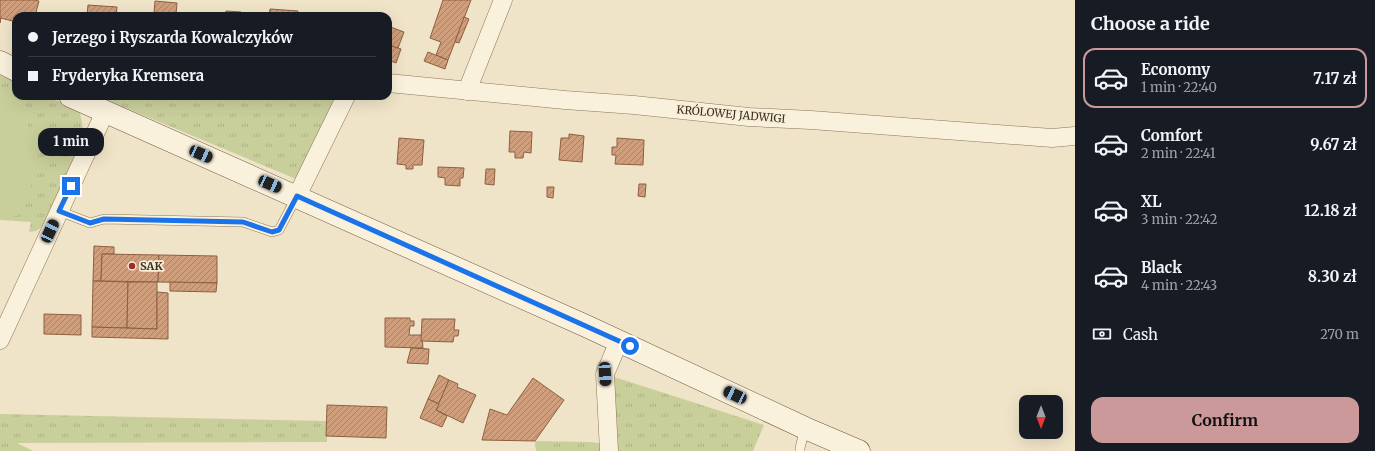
<!DOCTYPE html>
<html lang="en">
<head>
<meta charset="utf-8">
<style>
	:root { --surface:#171b24; --page:#20242c; --text:#f1f3f6; --muted:#9ea1a6; --line:#363941; --accent:#cc999b }
	body { margin:0; font-family:Merriweather,serif; background:var(--page); color:var(--text); height:100vh; display:flex; flex-direction:column; font-size:15px; white-space:nowrap }
	* { box-sizing:border-box; margin:0 }
	p { font-size:13px; color:var(--muted) }
	.icon { flex:none; width:22px; height:22px; fill:none; stroke:currentColor; stroke-width:2; stroke-linecap:round; stroke-linejoin:round }
	.map { position:relative; flex:1; overflow:hidden }
	.sheet { display:flex; flex-direction:column; background:var(--surface); width:300px }
	.sheet>* { flex:none }
	.top-card { position:absolute; left:12px; top:12px; width:380px; height:88px; border-radius:12px; box-shadow:0 4px 16px #0002; display:grid; align-content:center; height:88px; padding:0 16px; background:var(--surface) }
	.needle { width:26px; rotate:180deg }
	.fabs { position:absolute; left:1019px; top:395px; display:grid; gap:8px }
	.fabs a { display:grid; place-items:center; width:44px; height:44px; border-radius:8px; background:var(--surface); box-shadow:0 4px 16px #0002; font-size:20px }
	.end { position:absolute; width:18px; height:18px; margin:-9px; border:5px solid #1a73e8; background:#fff; box-shadow:0 0 0 2px #fff }
	.from { border-radius:50% }
	.bubble { position:absolute; height:28px; border-radius:12px; background:var(--surface); box-shadow:0 4px 16px #0002; font-size:13px; font-weight:700; line-height:28px; text-align:center }
	.car { position:absolute; width:12px; height:24px; margin:-12px -6px; border-radius:5px; box-shadow:0 0 3px 1px #0007; background:linear-gradient(#222 24%,#8ab4d8 0 40%,#222 0 76%,#8ab4d8 0 86%,#222 0) }
	.top-card b { display:flex; align-items:center; gap:14px; height:38px; font-size:15px }
	.top-card b+b { border-top:1px solid var(--line) }
	.top-card i { width:10px; height:10px; background:var(--text) }
	ul { padding:0; list-style:none }
	li { display:flex; align-items:center; gap:12px; height:60px; margin:0 8px 6px; padding:0 8px; border:2px solid transparent; border-radius:12px }
	li div { flex:1 }
	li b { display:block; font-size:15px }
	li em { font-style:normal; font-weight:700 }
	li.current { border-color:var(--accent) }
	li>.icon { width:36px; height:36px; stroke-width:1.5 }
	h2 { padding:0 16px; font-size:18px; line-height:48px }
	.pay { display:flex; align-items:center; gap:10px; height:44px; padding:0 16px; font-size:15px }
	.pay p { margin-inline-start:auto }
	.button { display:flex; gap:8px; margin-top:auto; padding:8px 16px }
	.button a { flex:1; height:46px; border-radius:12px; background:var(--accent); color:#111; font-size:16px; font-weight:700; line-height:46px; text-align:center }
	main { display:flex; flex:1; min-height:0 }
	.map>svg:first-child { display:block }
	.grass { fill:url(#grass-tufts) }
	.park { fill:#c9cf9b }
	.building { fill:url(#building-hatch); stroke:#8d5f41 }
	.lines { fill:none; stroke-linecap:round; stroke-linejoin:round }
	.service-casing { stroke:#8d765c; stroke-width:10 }
	.minor-casing { stroke:#8d765c; stroke-width:19 }
	.secondary-casing { stroke:#6f573f; stroke-width:23 }
	.service { stroke:#faf1dc; stroke-width:9 }
	.minor { stroke:#faf1dc; stroke-width:18 }
	.secondary { stroke:#faf1dc; stroke-width:22 }
	.route { stroke:#1a73e8; stroke-width:5 }
	.poi-dot { fill:#9e2a2b; stroke:#f7eed8; stroke-width:1.5 }
	.labels { text-anchor:middle; dominant-baseline:central; stroke-width:3.5; stroke-linejoin:round; paint-order:stroke }
	.street-label { font-size:11px; fill:#3d2e20; stroke:#f7eed8 }
	.poi-label { font-size:11px; font-weight:bold; fill:#3d2e20; stroke:#f7eed8; text-anchor:start }
</style>
</head>
<body>
<main>
<div class="map">
<svg width="1075" height="451" viewBox="0 0 1075 451">
	<defs>
		<pattern id="grass-tufts" width="24" height="20" patternUnits="userSpaceOnUse"><rect width="24" height="20" fill="#c9cf9b"/><path d="M3 7l-1-3M5 7V3M7 7l1-3M15 17l-1-3M17 17v-4M19 17l1-3" fill="none" stroke="#aeb285"/></pattern>
		<pattern id="building-hatch" width="6" height="6" patternUnits="userSpaceOnUse"><rect width="6" height="6" fill="#cf9f7d"/><path d="M-1 1l2-2M0 6l6-6M5 7l2-2" fill="none" stroke="#a98266"/></pattern>
	</defs>
	<rect width="100%" height="100%" fill="#f0e4c8"/>
	<g class="grass">
		<path d="M0,75L16,82V96H47L79,111C83,122 83,130 82,141L44,226L36,231L29,232L31,222L0,220V216H17L21,104L0,94Z"/>
		<polygon points="97,96 344,96 296,179"/>
		<polygon points="605,374 764,425 753,451 536,451 535,441 589,442 609,444"/>
		<polygon points="0,414 327,421 327,442 17,443 33,451 0,451"/>
	</g>
	<polygon class="park" points="0,94 21,104 41,165 17,216 0,216"/>
	<g class="building">
		<polygon points="0,0 34,0 39,1 35,16 16,16 16,22 1,18 0,23"/>
		<polygon points="443,0 471,0 448,60 436,55 441,42 430,38"/>
		<polygon points="155,1 177,3 176,15 154,13"/>
		<polygon points="88,5 117,7 116,16 87,16"/>
		<polygon points="270,9 298,11 297,16 269,16"/>
		<polygon points="226,11 241,12 241,16 225,16"/>
		<polygon points="154,13 176,15 176,16 154,16"/>
		<polygon points="192,14 221,16 192,16"/>
		<polygon points="464,17 469,19 459,43 455,42"/>
		<polygon points="388,26 404,32 398,48 388,46"/>
		<polygon points="388,45 401,49 396,63 388,60"/>
		<polygon points="428,52 448,60 445,69 424,61"/>
		<polygon points="510,131 532,132 531,153 524,152 523,158 515,158 515,152 509,152"/>
		<polygon points="569,134 584,136 582,162 559,160 561,138 569,138"/>
		<polygon points="399,138 424,140 422,165 413,165 413,169 406,169 406,165 397,164"/>
		<polygon points="617,138 644,140 643,165 615,164 616,155 612,155 612,147 617,147"/>
		<polygon points="438,167 464,168 463,178 460,178 460,186 445,185 445,178 438,177"/>
		<polygon points="486,169 495,169 494,185 485,184"/>
		<polygon points="639,184 646,184 645,197 638,196"/>
		<polygon points="547,187 554,187 553,198 547,197"/>
		<polygon points="94,246 114,247 114,254 102,254 101,281 93,281"/>
		<polygon points="102,254 159,255 158,282 101,281"/>
		<polygon points="159,255 217,256 217,283 158,282"/>
		<polygon points="93,281 128,282 127,328 92,327"/>
		<polygon points="128,282 157,282 157,329 127,328"/>
		<polygon points="170,282 217,283 216,292 170,291"/>
		<polygon points="157,292 168,293 168,339 92,337 92,327 157,329"/>
		<polygon points="44,314 81,315 81,335 44,334"/>
		<polygon points="385,318 410,318 410,321 414,321 414,326 410,326 409,335 422,335 423,348 385,347"/>
		<polygon points="422,319 455,319 454,330 459,330 458,336 454,336 453,342 421,341"/>
		<polygon points="411,348 429,349 428,364 407,363"/>
		<polygon points="439,375 449,380 439,404 428,399"/>
		<polygon points="533,378 564,400 535,441 482,440 490,409 507,415"/>
		<polygon points="449,380 458,384 457,387 476,395 463,423 436,410"/>
		<polygon points="428,399 439,404 436,410 447,416 442,427 420,418"/>
		<polygon points="327,405 387,407 386,438 326,436"/>
	</g>
	<g class="lines">
		<g class="service-casing">
			<g id="service">
				<polyline points="59,211 90,223 104,219 243,222 272,232 279,230 297,196"/>
				<polyline points="800,451 800,448 805,428"/>
			</g>
		</g>
		<g class="minor-casing">
			<g id="minor">
				<polyline points="388,83 565,100 634,105 749,117 811,120 1052,138 1075,136"/>
				<polyline points="467,91 503,0"/>
				<polyline points="297,196 346,96"/>
				<polyline points="0,340 105,112"/>
				<polyline points="609,451 605,374 619,341"/>
			</g>
		</g>
		<g class="secondary-casing">
			<g id="secondary">
				<polyline points="0,62 16,70"/>
				<polyline points="70,96 586,326 805,428 859,451"/>
			</g>
		</g>
		<use href="#service" class="service"/>
		<use href="#minor" class="minor"/>
		<use href="#secondary" class="secondary"/>
	</g>
	<g class="lines">
		<polyline class="route" points="71,186 59,211 90,223 104,219 243,222 272,232 279,230 297,196 630,346"/>
	</g>
	<circle class="poi-dot" cx="132" cy="266" r="4"/>
	<g class="labels">
		<g class="street-label">
			<text transform="translate(731 114) rotate(5)">KRÓLOWEJ JADWIGI</text>
		</g>
		<g class="poi-label">
			<text x="140" y="266">SAK</text>
		</g>
	</g>
</svg>
<div class="fabs">
<a><svg class="needle" viewBox="-14 -14 28 28"><path d="M0-13l5 13h-10z" fill="#e53935"/><path d="M0 13l5-13h-10z" fill="#9ea1a6"/></svg></a>
</div>
<i class="end from" style="left:630px;top:346px"></i>
<i class="end" style="left:71px;top:186px"></i>
<div class="bubble" style="left:38px;top:128px;width:66px">1 min</div>
<i class="car" style="left:201px;top:154px;rotate:114deg"></i>
<i class="car" style="left:270px;top:184px;rotate:114deg"></i>
<i class="car" style="left:50px;top:231px;rotate:25deg"></i>
<i class="car" style="left:605px;top:374px;rotate:177deg"></i>
<i class="car" style="left:735px;top:395px;rotate:295deg"></i>
<div class="top-card">
<b><i class="from"></i>Jerzego i Ryszarda Kowalczyków</b>
<b><i></i>Fryderyka Kremsera</b>
</div>
</div>
<section class="sheet">
<h2>Choose a ride</h2>
<ul>
<li class="current"><svg class="icon" aria-label="car" viewBox="0 0 24 24"><path d="M5 17H2v-5l4-1 3-4h7l3 4 3 1v5h-3M9 17h6M6 11h13"/><circle cx="7" cy="17" r="2"/><circle cx="17" cy="17" r="2"/></svg><div><b>Economy</b><p>1 min · 22:40</p></div><em>7.17 zł</em></li>
<li><svg class="icon" aria-label="car" viewBox="0 0 24 24"><path d="M5 17H2v-5l4-1 3-4h7l3 4 3 1v5h-3M9 17h6M6 11h13"/><circle cx="7" cy="17" r="2"/><circle cx="17" cy="17" r="2"/></svg><div><b>Comfort</b><p>2 min · 22:41</p></div><em>9.67 zł</em></li>
<li><svg class="icon" aria-label="car" viewBox="0 0 24 24"><path d="M5 17H2v-5l4-1 3-4h7l3 4 3 1v5h-3M9 17h6M6 11h13"/><circle cx="7" cy="17" r="2"/><circle cx="17" cy="17" r="2"/></svg><div><b>XL</b><p>3 min · 22:42</p></div><em>12.18 zł</em></li>
<li><svg class="icon" aria-label="car" viewBox="0 0 24 24"><path d="M5 17H2v-5l4-1 3-4h7l3 4 3 1v5h-3M9 17h6M6 11h13"/><circle cx="7" cy="17" r="2"/><circle cx="17" cy="17" r="2"/></svg><div><b>Black</b><p>4 min · 22:43</p></div><em>8.30 zł</em></li>
</ul>
<div class="pay"><svg class="icon" aria-label="cash" viewBox="0 0 24 24"><path d="M3 7h18v10H3z"/><circle cx="12" cy="12" r="2"/></svg>Cash<p>270 m</p></div>
<div class="button"><a>Confirm</a></div>
</section>
</main>
</body>
</html>
